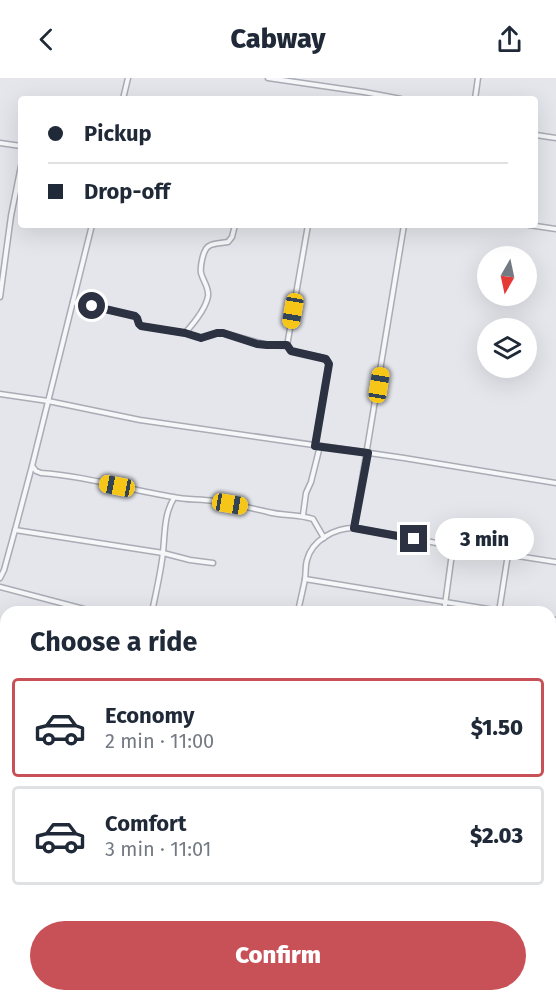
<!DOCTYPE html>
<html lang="en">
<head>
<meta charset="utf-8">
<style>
	:root { --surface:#fff; --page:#f2f2f3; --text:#1f2937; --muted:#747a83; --line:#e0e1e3; --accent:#c85157 }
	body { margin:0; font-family:"Fira Sans",sans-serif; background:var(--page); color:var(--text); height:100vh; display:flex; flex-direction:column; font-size:22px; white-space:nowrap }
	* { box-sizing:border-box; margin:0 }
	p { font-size:20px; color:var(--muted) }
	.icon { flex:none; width:33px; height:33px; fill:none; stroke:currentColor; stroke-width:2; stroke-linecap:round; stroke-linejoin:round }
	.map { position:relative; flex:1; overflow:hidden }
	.side { position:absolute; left:0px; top:528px; width:556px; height:396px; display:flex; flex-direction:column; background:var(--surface); border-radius:18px 18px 0 0; box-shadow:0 6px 24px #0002 }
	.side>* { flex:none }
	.banner { position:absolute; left:18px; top:18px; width:520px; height:132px; border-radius:6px; box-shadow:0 6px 24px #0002; display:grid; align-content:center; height:132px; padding:0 30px; background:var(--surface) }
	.needle { width:39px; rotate:189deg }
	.fabs { position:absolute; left:477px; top:168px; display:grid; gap:12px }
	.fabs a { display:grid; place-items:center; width:60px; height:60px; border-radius:50%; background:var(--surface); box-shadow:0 6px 24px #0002; font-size:30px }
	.end { position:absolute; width:27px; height:27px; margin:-14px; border:8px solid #2c3242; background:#fff; box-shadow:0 0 0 3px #fff }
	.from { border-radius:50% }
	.bubble { position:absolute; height:42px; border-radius:21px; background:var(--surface); box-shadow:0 6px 24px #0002; font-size:20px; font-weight:800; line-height:42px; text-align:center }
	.car { position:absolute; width:18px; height:36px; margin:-18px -9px; border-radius:8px; box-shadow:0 0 4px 2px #0007; background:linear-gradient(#f5c518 24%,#345 0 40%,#f5c518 0 76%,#345 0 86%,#f5c518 0) }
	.banner b { display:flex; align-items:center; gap:21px; height:57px; font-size:22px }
	.banner b+b { border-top:2px solid var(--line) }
	.banner i { width:15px; height:15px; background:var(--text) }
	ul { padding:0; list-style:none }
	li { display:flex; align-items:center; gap:18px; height:99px; margin:0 12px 9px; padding:0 18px; border:3px solid var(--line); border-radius:6px }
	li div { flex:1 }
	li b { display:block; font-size:22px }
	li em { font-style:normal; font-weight:800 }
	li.selected { border-color:var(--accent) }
	li>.icon { width:54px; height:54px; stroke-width:1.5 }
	h2 { padding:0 30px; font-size:27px; line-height:72px }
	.cta { display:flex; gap:12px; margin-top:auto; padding:12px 30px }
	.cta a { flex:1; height:69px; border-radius:36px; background:var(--accent); color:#fff; font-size:24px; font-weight:800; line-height:69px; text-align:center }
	header { display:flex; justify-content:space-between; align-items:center; height:78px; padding:0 30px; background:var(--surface); font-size:27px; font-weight:800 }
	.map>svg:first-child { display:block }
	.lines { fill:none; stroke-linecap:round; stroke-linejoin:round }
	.minor-casing { stroke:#a9acb5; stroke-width:7 }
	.minor { stroke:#f6f7f9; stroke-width:4 }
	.route { stroke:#2c3242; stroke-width:8 }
</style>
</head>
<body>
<header><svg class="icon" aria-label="back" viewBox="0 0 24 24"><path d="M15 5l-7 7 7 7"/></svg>Cabway<svg class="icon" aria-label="share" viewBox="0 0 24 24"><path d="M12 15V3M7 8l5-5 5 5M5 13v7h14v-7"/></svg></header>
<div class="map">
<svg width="556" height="924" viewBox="0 0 556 924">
	<rect width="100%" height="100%" fill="#e4e6eb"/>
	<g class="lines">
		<g class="minor-casing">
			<g id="minor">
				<polyline points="268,0 364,14 401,21"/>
				<polyline points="123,21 128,0"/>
				<polyline points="475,21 478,0"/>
				<polyline points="536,57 556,60"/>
				<polyline points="0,65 21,68"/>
				<polyline points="308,147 287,268 291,273 323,280 329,285 315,368"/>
				<polyline points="529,147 556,151"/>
				<polyline points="0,219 11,138 21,88"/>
				<polyline points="73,224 135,238 137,240 139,246 141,248 185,255 201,260 217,255 223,255 267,267 287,268"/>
				<path d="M185,255C194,245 206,231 208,218C209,209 203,203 201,195C200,189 203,171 209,168C213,165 223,165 228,164L232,159L235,147"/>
				<polyline points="0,316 48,323 140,342 404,380 556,405"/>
				<path d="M33,389L36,393L41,395C86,398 129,412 173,419C186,422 200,421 214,423C232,425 250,430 268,434C283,438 298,436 313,441L324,460"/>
				<polyline points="303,437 306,415 311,404 320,368"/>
				<polyline points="354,450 404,147"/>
				<polyline points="15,452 163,475 190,482 213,485"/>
				<polyline points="0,500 4,492 15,452 32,388 92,147"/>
				<polyline points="305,501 506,534"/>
				<polyline points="0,509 95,534"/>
				<path d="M152,534C156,514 161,494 163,474C165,455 164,436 174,420"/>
				<path d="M298,534C300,523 303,512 305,501C306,495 305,489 307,482C312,462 335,450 354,450L453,468L556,484"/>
				<polyline points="444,534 453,468"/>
				<polyline points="499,534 508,476"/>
				<polyline points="550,541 556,542"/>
				<polyline points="550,599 556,600"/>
				<polyline points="550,657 556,658"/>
				<polyline points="0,691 6,691"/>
				<polyline points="550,716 556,717"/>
				<polyline points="0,754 6,755"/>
				<polyline points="550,780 556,781"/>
				<polyline points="0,811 6,812"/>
				<polyline points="550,828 556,829"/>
				<polyline points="550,870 556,871"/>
				<polyline points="0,875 6,876"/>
				<polyline points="307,918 315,918"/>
				<polyline points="416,918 461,924"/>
				<polyline points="161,924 162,918"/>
				<polyline points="319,924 320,918"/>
				<polyline points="399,924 400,918"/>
				<polyline points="459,924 461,918"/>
			</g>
		</g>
		<use href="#minor" class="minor"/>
	</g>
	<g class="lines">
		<polyline class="route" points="92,228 135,238 137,240 139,246 141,248 185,255 201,260 217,255 223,255 257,266 267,267 287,267 291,273 326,281 329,286 315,368 368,375 354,450 414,461"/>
	</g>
</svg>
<div class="fabs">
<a><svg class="needle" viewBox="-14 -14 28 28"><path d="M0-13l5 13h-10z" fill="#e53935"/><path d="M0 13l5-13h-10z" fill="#747a83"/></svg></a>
<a><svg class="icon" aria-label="layers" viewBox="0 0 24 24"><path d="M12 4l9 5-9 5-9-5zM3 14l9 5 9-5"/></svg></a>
</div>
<i class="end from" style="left:92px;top:228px"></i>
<i class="end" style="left:414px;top:461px"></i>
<div class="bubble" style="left:435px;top:440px;width:99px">3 min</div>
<i class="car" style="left:293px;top:233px;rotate:190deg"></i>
<i class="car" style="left:379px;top:307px;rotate:9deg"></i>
<i class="car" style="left:117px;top:408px;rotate:281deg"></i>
<i class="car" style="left:230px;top:426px;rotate:100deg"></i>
<div class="banner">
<b><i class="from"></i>Pickup</b>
<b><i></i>Drop-off</b>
</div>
<section class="side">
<h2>Choose a ride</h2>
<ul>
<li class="selected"><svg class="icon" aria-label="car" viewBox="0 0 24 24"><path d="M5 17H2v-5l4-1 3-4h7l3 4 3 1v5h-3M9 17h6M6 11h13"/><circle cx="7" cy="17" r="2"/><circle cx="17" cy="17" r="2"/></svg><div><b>Economy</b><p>2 min · 11:00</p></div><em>$1.50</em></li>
<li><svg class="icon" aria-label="car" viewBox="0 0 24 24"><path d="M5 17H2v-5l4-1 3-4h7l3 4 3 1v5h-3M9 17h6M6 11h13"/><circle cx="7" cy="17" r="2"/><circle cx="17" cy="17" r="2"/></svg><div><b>Comfort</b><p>3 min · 11:01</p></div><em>$2.03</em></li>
</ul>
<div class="cta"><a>Confirm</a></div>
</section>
</div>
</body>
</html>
